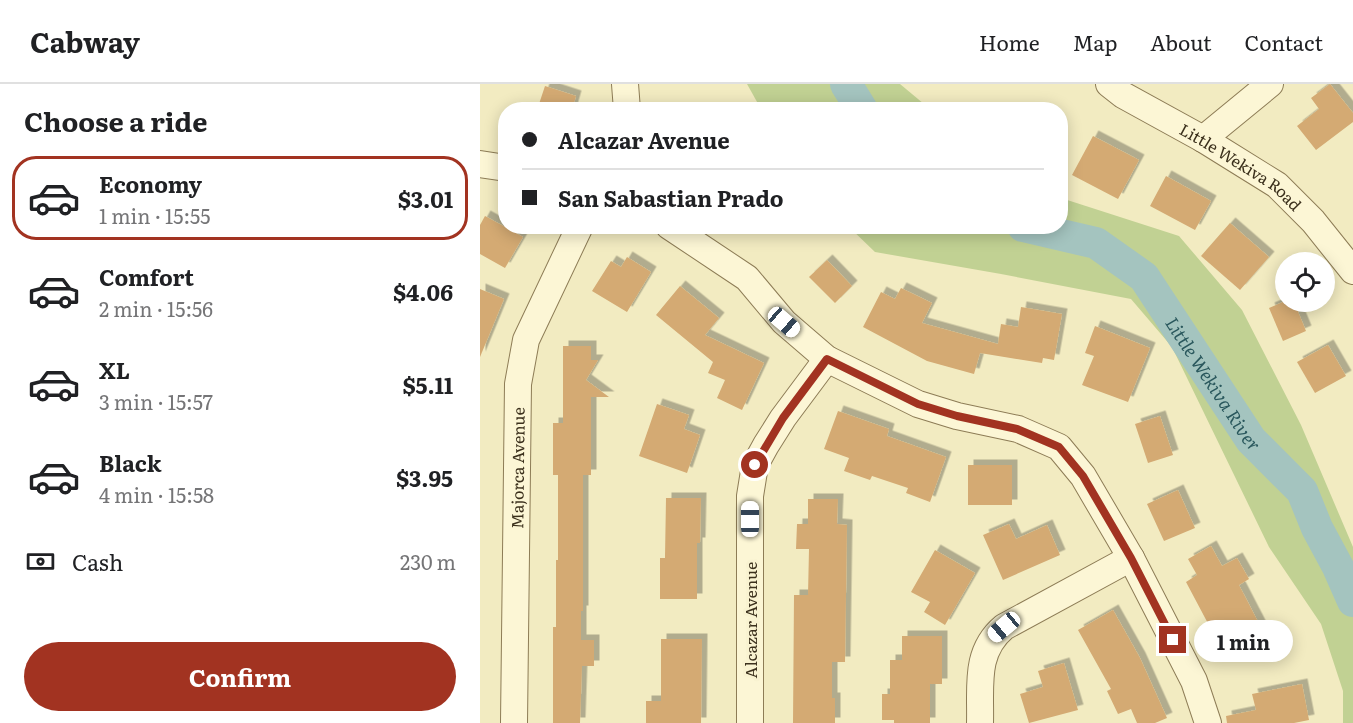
<!DOCTYPE html>
<html lang="en">
<head>
<meta charset="utf-8">
<style>
	:root { --surface:#fff; --page:#f2f2f2; --text:#202124; --muted:#757577; --line:#e0e0e0; --accent:#a23321 }
	body { margin:0; font-family:Literata,serif; background:var(--page); color:var(--text); height:100vh; display:flex; flex-direction:column; font-size:22px; white-space:nowrap }
	* { box-sizing:border-box; margin:0 }
	p { font-size:20px; color:var(--muted) }
	.icon { flex:none; width:33px; height:33px; fill:none; stroke:currentColor; stroke-width:2; stroke-linecap:round; stroke-linejoin:round }
	.map { position:relative; flex:1; overflow:hidden }
	.details { display:flex; flex-direction:column; background:var(--surface); width:480px }
	.details>* { flex:none }
	.hud { position:absolute; left:18px; top:18px; width:570px; height:132px; border-radius:24px; box-shadow:0 3px 15px #0003; display:grid; align-content:center; height:132px; padding:0 24px; background:var(--surface) }
	.tools { position:absolute; left:795px; top:168px; display:grid; gap:12px }
	.tools a { display:grid; place-items:center; width:60px; height:60px; border-radius:50%; background:var(--surface); box-shadow:0 3px 15px #0003; font-size:30px }
	.end { position:absolute; width:27px; height:27px; margin:-14px; border:8px solid #a23321; background:#fff; box-shadow:0 0 0 3px #fff }
	.from { border-radius:50% }
	.bubble { position:absolute; height:42px; border-radius:21px; background:var(--surface); box-shadow:0 3px 15px #0003; font-size:20px; font-weight:700; line-height:42px; text-align:center }
	.car { position:absolute; width:18px; height:36px; margin:-18px -9px; border-radius:8px; box-shadow:0 0 4px 2px #0007; background:linear-gradient(#fff 24%,#345 0 40%,#fff 0 76%,#345 0 86%,#fff 0) }
	.hud b { display:flex; align-items:center; gap:21px; height:57px; font-size:22px }
	.hud b+b { border-top:2px solid var(--line) }
	.hud i { width:15px; height:15px; background:var(--text) }
	ul { padding:0; list-style:none }
	li { display:flex; align-items:center; gap:18px; height:84px; margin:0 12px 9px; padding:0 12px; border:3px solid transparent; border-radius:24px }
	li div { flex:1 }
	li b { display:block; font-size:22px }
	li em { font-style:normal; font-weight:700 }
	li.on { border-color:var(--accent) }
	li>.icon { width:54px; height:54px; stroke-width:1.5 }
	h2 { padding:0 24px; font-size:27px; line-height:72px }
	.pay { display:flex; align-items:center; gap:15px; height:66px; padding:0 24px; font-size:22px }
	.pay p { margin-inline-start:auto }
	.cta { display:flex; gap:12px; margin-top:auto; padding:12px 24px }
	.cta a { flex:1; height:69px; border-radius:36px; background:var(--accent); color:#fff; font-size:24px; font-weight:700; line-height:69px; text-align:center }
	header { display:flex; align-items:center; gap:36px; box-sizing:border-box; height:84px; padding:0 30px; background:var(--surface); border-bottom:2px solid var(--line) }
	header strong { font-size:28px }
	nav { display:flex; gap:33px; margin-inline-start:auto; font-size:21px }
	main { display:flex; flex:1; min-height:0 }
	.map>svg:first-child { display:block }
	.green { fill:#c1d193 }
	.lines { fill:none; stroke-linecap:round; stroke-linejoin:round }
	.river { stroke:#a4c4bf; stroke-width:32 }
	.building { fill:#d4aa73; filter:url(#shadow) }
	.minor-casing { stroke:#8d7c56; stroke-width:28 }
	.minor { stroke:#fcf6d5; stroke-width:26 }
	.route { stroke:#a23321; stroke-width:8 }
	.labels { text-anchor:middle; dominant-baseline:central; stroke-width:6; stroke-linejoin:round; paint-order:stroke }
	.street-label { font-size:16px; fill:#3b301c; stroke:#f9f3d1 }
	.water-label { font-size:18px; font-style:italic; fill:#2a585d; stroke:#f9f3d1 }
</style>
</head>
<body>
<header>
<strong>Cabway</strong>
<nav><a>Home</a><a>Map</a><a>About</a><a>Contact</a></nav>
</header>
<main>
<section class="details">
<h2>Choose a ride</h2>
<ul>
<li class="on"><svg class="icon" aria-label="car" viewBox="0 0 24 24"><path d="M5 17H2v-5l4-1 3-4h7l3 4 3 1v5h-3M9 17h6M6 11h13"/><circle cx="7" cy="17" r="2"/><circle cx="17" cy="17" r="2"/></svg><div><b>Economy</b><p>1 min · 15:55</p></div><em>$3.01</em></li>
<li><svg class="icon" aria-label="car" viewBox="0 0 24 24"><path d="M5 17H2v-5l4-1 3-4h7l3 4 3 1v5h-3M9 17h6M6 11h13"/><circle cx="7" cy="17" r="2"/><circle cx="17" cy="17" r="2"/></svg><div><b>Comfort</b><p>2 min · 15:56</p></div><em>$4.06</em></li>
<li><svg class="icon" aria-label="car" viewBox="0 0 24 24"><path d="M5 17H2v-5l4-1 3-4h7l3 4 3 1v5h-3M9 17h6M6 11h13"/><circle cx="7" cy="17" r="2"/><circle cx="17" cy="17" r="2"/></svg><div><b>XL</b><p>3 min · 15:57</p></div><em>$5.11</em></li>
<li><svg class="icon" aria-label="car" viewBox="0 0 24 24"><path d="M5 17H2v-5l4-1 3-4h7l3 4 3 1v5h-3M9 17h6M6 11h13"/><circle cx="7" cy="17" r="2"/><circle cx="17" cy="17" r="2"/></svg><div><b>Black</b><p>4 min · 15:58</p></div><em>$3.95</em></li>
</ul>
<div class="pay"><svg class="icon" aria-label="cash" viewBox="0 0 24 24"><path d="M3 7h18v10H3z"/><circle cx="12" cy="12" r="2"/></svg>Cash<p>230 m</p></div>
<div class="cta"><a>Confirm</a></div>
</section>
<div class="map">
<svg width="873" height="639" viewBox="0 0 873 639">
	<defs>
		<filter id="shadow"><feDropShadow dx="5.5" dy="-5.5" stdDeviation="0" flood-color="#0004"/></filter>
	</defs>
	<rect width="100%" height="100%" fill="#f2ebc1"/>
	<g class="green">
		<polygon points="267,0 420,0 450,25 281,25"/>
		<polygon points="581,114 699,152 762,226 821,341 873,463 873,639 863,639 863,607 841,540 789,463 692,263 651,215 521,190 395,168 369,143 580,142"/>
	</g>
	<g class="lines">
		<g class="river">
			<polyline points="366,0 382,26"/>
			<path id="s1" d="M543,142L616,159L664,193L771,356L822,407L837,444L858,483L873,517"/>
		</g>
	</g>
	<g class="building">
		<polygon points="850,0 873,29 873,38 836,66 817,42 839,25 831,14"/>
		<polygon points="65,2 96,12 92,26 57,26"/>
		<polygon points="613,52 659,76 638,115 592,91"/>
		<polygon points="686,92 731,117 715,146 670,122"/>
		<polygon points="5,132 43,153 25,184 0,170 0,141"/>
		<polygon points="750,139 789,173 760,206 721,172"/>
		<polygon points="147,173 171,188 147,228 112,207 131,177 141,183"/>
		<polygon points="347,176 372,202 355,219 329,193"/>
		<polygon points="200,202 239,234 225,251 284,279 262,326 237,314 245,296 228,289 233,278 176,231"/>
		<polygon points="421,204 452,219 442,239 518,260 521,240 538,243 541,223 582,230 574,276 563,274 562,279 500,269 494,290 447,277 383,243 401,208 415,215"/>
		<polygon points="0,205 24,215 0,273"/>
		<polygon points="803,218 814,218 826,247 803,257 789,224"/>
		<polygon points="615,242 670,264 648,318 602,301 614,272 605,269"/>
		<polygon points="848,261 866,292 835,309 817,278"/>
		<polygon points="83,262 111,262 111,276 118,276 106,296 129,313 111,313 111,391 103,391 103,527 101,527 101,556 114,556 114,582 102,582 100,639 73,639 73,543 76,543 76,476 78,476 78,391 73,391 73,339 83,339"/>
		<polygon points="177,320 209,331 204,345 220,351 207,389 159,372"/>
		<polygon points="358,327 409,345 407,352 466,373 450,418 426,409 428,404 392,392 390,396 364,387 369,374 344,365"/>
		<polygon points="680,332 693,371 668,379 655,340"/>
		<rect x="488" y="381" width="44" height="40"/>
		<polygon points="698,406 715,444 684,457 667,420"/>
		<polygon points="186,414 221,414 220,459 217,459 217,515 180,515 180,474 185,474"/>
		<polygon points="328,415 358,415 357,440 367,441 365,578 352,578 352,614 355,614 355,639 313,639 314,511 328,511 329,465 316,465 317,440 328,440"/>
		<polygon points="529,440 536,455 567,441 580,471 523,496 503,451"/>
		<polygon points="731,462 742,482 757,474 769,495 759,501 788,557 759,571 752,558 741,564 706,498 717,491 708,475"/>
		<polygon points="455,466 495,489 465,541 444,528 450,518 431,508"/>
		<polygon points="633,526 660,574 687,634 675,639 657,639 651,625 638,630 627,607 631,605 598,546"/>
		<polygon points="422,552 462,552 462,600 450,600 450,639 414,639 414,636 402,636 402,610 410,610 410,576 422,576"/>
		<polygon points="181,555 222,555 221,639 166,639 166,617 181,617"/>
		<polygon points="584,579 598,626 549,639 540,610 563,603 558,587"/>
		<polygon points="822,600 829,636 814,639 747,639 746,632 776,626 772,610"/>
	</g>
	<g class="lines">
		<g class="minor-casing">
			<g id="minor">
				<polyline points="145,0 147,26"/>
				<path id="s2" d="M629,0L643,11L723,55L797,101L833,137L873,187"/>
				<polyline points="723,55 790,0"/>
				<polyline points="0,80 26,84"/>
				<polyline points="189,142 267,194 304,238 347,275 438,320 477,332 538,345 579,363 603,392 651,474 714,597 728,639"/>
				<path id="s3" d="M34,639L38,300L46,256L100,142"/>
				<polyline points="270,639 270,412 275,381 286,361 303,334 347,275"/>
				<path d="M500,639C501,603 494,568 524,543L651,474"/>
			</g>
		</g>
		<use href="#minor" class="minor"/>
	</g>
	<g class="lines">
		<polyline class="route" points="275,381 303,334 347,275 438,320 477,332 537,345 579,363 603,392 651,474 693,556"/>
	</g>
	<g class="labels">
		<g class="street-label">
			<text stroke="none"><textPath href="#s2" startOffset="156">Little Wekiva Road</textPath></text>
			<text stroke="none"><textPath href="#s3" startOffset="255">Majorca Avenue</textPath></text>
			<text transform="translate(270 536) rotate(-90)">Alcazar Avenue</text>
		</g>
		<g class="water-label">
			<text stroke="none"><textPath href="#s1" startOffset="261">Little Wekiva River</textPath></text>
		</g>
	</g>
</svg>
<div class="tools">
<a><svg class="icon" aria-label="locate" viewBox="0 0 24 24"><circle cx="12" cy="12" r="6"/><path d="M12 2v4M12 18v4M2 12h4M18 12h4"/></svg></a>
</div>
<i class="end from" style="left:275px;top:381px"></i>
<i class="end" style="left:693px;top:556px"></i>
<div class="bubble" style="left:714px;top:536px;width:99px">1 min</div>
<i class="car" style="left:304px;top:238px;rotate:131deg"></i>
<i class="car" style="left:270px;top:435px;rotate:0deg"></i>
<i class="car" style="left:524px;top:543px;rotate:230deg"></i>
<div class="hud">
<b><i class="from"></i>Alcazar Avenue</b>
<b><i></i>San Sabastian Prado</b>
</div>
</div>
</main>
</body>
</html>
